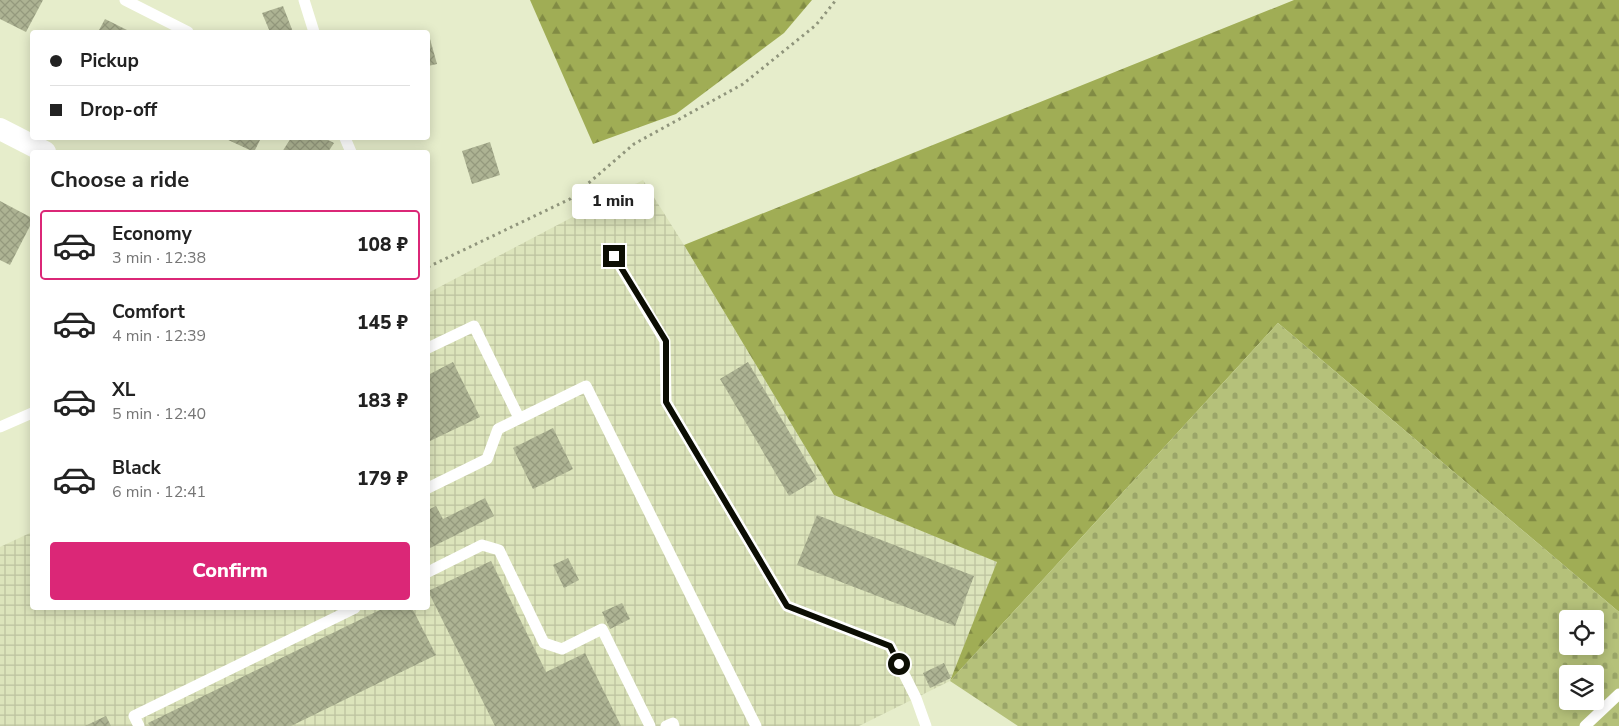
<!DOCTYPE html>
<html lang="en">
<head>
<meta charset="utf-8">
<style>
	:root { --surface:#fff; --page:#f2f2f2; --text:#222; --muted:#767676; --line:#e0e0e0; --accent:#db2777 }
	body { margin:0; font-family:"Nunito Sans",sans-serif; background:var(--page); color:var(--text); height:100vh; display:flex; flex-direction:column; font-size:19px; white-space:nowrap }
	* { box-sizing:border-box; margin:0 }
	p { font-size:16px; color:var(--muted) }
	.icon { flex:none; width:28px; height:28px; fill:none; stroke:currentColor; stroke-width:2; stroke-linecap:round; stroke-linejoin:round }
	.map { position:relative; flex:1; overflow:hidden }
	.drawer { position:absolute; left:30px; top:150px; width:400px; height:460px; display:flex; flex-direction:column; background:var(--surface); border-radius:5px; box-shadow:0 2px 12px #0003 }
	.drawer>* { flex:none }
	.banner { position:absolute; left:30px; top:30px; width:400px; height:110px; border-radius:5px; box-shadow:0 2px 12px #0003; display:grid; align-content:center; height:110px; padding:0 20px; background:var(--surface) }
	.tools { position:absolute; left:1559px; top:610px; display:grid; gap:10px }
	.tools a { display:grid; place-items:center; width:45px; height:45px; border-radius:5px; background:var(--surface); box-shadow:0 2px 12px #0003; font-size:25px }
	.end { position:absolute; width:22px; height:22px; margin:-11px; border:6px solid #0c0e04; background:#fff; box-shadow:0 0 0 2px #fff }
	.from { border-radius:50% }
	.bubble { position:absolute; height:35px; border-radius:5px; background:var(--surface); box-shadow:0 2px 12px #0003; font-size:16px; font-weight:800; line-height:35px; text-align:center }
	.banner b { display:flex; align-items:center; gap:18px; height:48px; font-size:19px }
	.banner b+b { border-top:1px solid var(--line) }
	.banner i { width:12px; height:12px; background:var(--text) }
	ul { padding:0; list-style:none }
	li { display:flex; align-items:center; gap:15px; height:70px; margin:0 10px 8px; padding:0 10px; border:2px solid transparent; border-radius:5px }
	li div { flex:1 }
	li b { display:block; font-size:19px }
	li em { font-style:normal; font-weight:800 }
	li.current { border-color:var(--accent) }
	li>.icon { width:45px; height:45px; stroke-width:1.5 }
	h2 { padding:0 20px; font-size:22px; line-height:60px }
	.cta { display:flex; gap:10px; margin-top:auto; padding:10px 20px }
	.cta a { flex:1; height:58px; border-radius:5px; background:var(--accent); color:#fff; font-size:20px; font-weight:800; line-height:58px; text-align:center }
	.map>svg:first-child { display:block }
	.industrial { fill:url(#industrial-grid) }
	.forest { fill:url(#forest-firs) }
	.cemetery { fill:url(#cemetery-stones); fill-rule:evenodd }
	.building { fill:url(#building-cross-hatch) }
	.lines { fill:none; stroke-linecap:round; stroke-linejoin:round }
	.path { stroke:#90957c; stroke-width:3; stroke-dasharray:2.5 4; stroke-linecap:butt }
	.lane { stroke:#fff; stroke-width:11 }
	.street { stroke:#fff; stroke-width:22 }
	.route { stroke:#0c0e04; stroke-width:6 }
</style>
</head>
<body>
<div class="map">
<svg width="1619" height="726" viewBox="0 0 1619 726">
	<defs>
		<pattern id="industrial-grid" width="8" height="8" patternUnits="userSpaceOnUse" patternTransform="scale(1.25)"><rect width="8" height="8" fill="#dce4bb"/><path d="M0 4h8M4 0v8" fill="none" stroke="#bcc29f"/></pattern>
		<pattern id="forest-firs" width="22" height="20" patternUnits="userSpaceOnUse" patternTransform="scale(1.25)"><rect width="22" height="20" fill="#a0ad55"/><path d="M5 1l3.5 6h-7zM16 11l3.5 6h-7z" fill="#818b44"/></pattern>
		<pattern id="cemetery-stones" width="16" height="16" patternUnits="userSpaceOnUse" patternTransform="scale(1.25)"><rect width="16" height="16" fill="#b5c17a"/><path d="M2 7V4a2 2 0 0 1 4 0v3zM10 15v-3a2 2 0 0 1 4 0v3z" fill="#9aa568"/></pattern>
		<pattern id="building-cross-hatch" width="8" height="8" patternUnits="userSpaceOnUse" patternTransform="scale(1.25)"><rect width="8" height="8" fill="#adb393"/><path d="M0 0l8 8M0 8l8-8" fill="none" stroke="#94997d"/></pattern>
	</defs>
	<rect width="100%" height="100%" fill="#e6edcb"/>
	<polygon class="industrial" points="643,180 684,245 834,495 998,562 950,681 859,726 0,726 0,547 32,532 32,608 428,608 428,293"/>
	<g class="forest">
		<polygon points="530,0 812,0 784,33 676,114 593,144"/>
		<polygon points="1294,0 1619,0 1619,612 1278,323 950,681 997,562 834,495 684,245"/>
	</g>
	<path class="cemetery" d="M1278,323L1619,612V726H1018L950,681ZM1568,619H1595V646H1568ZM1568,674H1595V701H1568Z"/>
	<g class="building">
		<polygon points="0,0 43,0 26,32 0,19"/>
		<polygon points="283,6 293,32 270,32 262,13"/>
		<polygon points="105,19 127,30 125,32 98,32"/>
		<polygon points="428,32 437,64 428,66"/>
		<polygon points="224,138 261,138 254,152"/>
		<polygon points="291,138 324,138 334,143 328,152 282,152"/>
		<polygon points="490,142 500,175 472,184 462,151"/>
		<polygon points="0,201 32,218 32,222 10,265 0,260"/>
		<polygon points="453,362 480,417 430,441 428,435 428,375"/>
		<polygon points="748,362 817,479 789,496 720,379"/>
		<polygon points="553,428 573,469 533,489 513,448"/>
		<polygon points="485,498 494,516 428,549 428,510 436,506 443,519"/>
		<polygon points="817,515 974,576 955,626 797,565"/>
		<polygon points="568,558 579,580 564,588 553,565"/>
		<polygon points="491,561 546,672 585,653 621,726 495,726 428,591"/>
		<polygon points="622,603 630,619 610,629 602,612"/>
		<polygon points="384,608 412,608 436,655 291,726 150,726 148,723"/>
		<polygon points="944,663 951,678 930,688 923,673"/>
		<polygon points="106,716 111,726 85,726"/>
	</g>
	<g class="lines">
		<polyline class="path" points="428,267 570,199 634,144 743,84 816,25 836,0"/>
		<g class="lane">
			<polyline points="125,0 188,32"/>
			<polyline points="304,0 314,32"/>
			<polyline points="345,138 351,152"/>
			<polyline points="614,256 665,341 666,402 787,606 890,646 916,698 926,726"/>
			<polyline points="428,348 474,326 519,418"/>
			<polyline points="0,427 32,413"/>
			<polyline points="428,488 487,459 498,429 586,386 756,726"/>
			<polyline points="428,572 482,545 499,550 544,643 562,649 602,629 650,726"/>
			<polyline points="139,726 134,716 355,608"/>
			<polyline points="666,726 673,723 674,726"/>
			<polyline points="1585,726 1619,694"/>
		</g>
		<polyline class="street" points="0,129 45,152"/>
	</g>
	<g class="lines">
		<polyline class="route" points="614,256 666,341 666,402 787,606 890,646 899,664"/>
	</g>
</svg>
<div class="tools">
<a><svg class="icon" aria-label="locate" viewBox="0 0 24 24"><circle cx="12" cy="12" r="6"/><path d="M12 2v4M12 18v4M2 12h4M18 12h4"/></svg></a>
<a><svg class="icon" aria-label="layers" viewBox="0 0 24 24"><path d="M12 4l9 5-9 5-9-5zM3 14l9 5 9-5"/></svg></a>
</div>
<i class="end from" style="left:899px;top:664px"></i>
<i class="end" style="left:614px;top:256px"></i>
<div class="bubble" style="left:572px;top:184px;width:82px">1 min</div>
<div class="banner">
<b><i class="from"></i>Pickup</b>
<b><i></i>Drop-off</b>
</div>
<section class="drawer">
<h2>Choose a ride</h2>
<ul>
<li class="current"><svg class="icon" aria-label="car" viewBox="0 0 24 24"><path d="M5 17H2v-5l4-1 3-4h7l3 4 3 1v5h-3M9 17h6M6 11h13"/><circle cx="7" cy="17" r="2"/><circle cx="17" cy="17" r="2"/></svg><div><b>Economy</b><p>3 min · 12:38</p></div><em>108 ₽</em></li>
<li><svg class="icon" aria-label="car" viewBox="0 0 24 24"><path d="M5 17H2v-5l4-1 3-4h7l3 4 3 1v5h-3M9 17h6M6 11h13"/><circle cx="7" cy="17" r="2"/><circle cx="17" cy="17" r="2"/></svg><div><b>Comfort</b><p>4 min · 12:39</p></div><em>145 ₽</em></li>
<li><svg class="icon" aria-label="car" viewBox="0 0 24 24"><path d="M5 17H2v-5l4-1 3-4h7l3 4 3 1v5h-3M9 17h6M6 11h13"/><circle cx="7" cy="17" r="2"/><circle cx="17" cy="17" r="2"/></svg><div><b>XL</b><p>5 min · 12:40</p></div><em>183 ₽</em></li>
<li><svg class="icon" aria-label="car" viewBox="0 0 24 24"><path d="M5 17H2v-5l4-1 3-4h7l3 4 3 1v5h-3M9 17h6M6 11h13"/><circle cx="7" cy="17" r="2"/><circle cx="17" cy="17" r="2"/></svg><div><b>Black</b><p>6 min · 12:41</p></div><em>179 ₽</em></li>
</ul>
<div class="cta"><a>Confirm</a></div>
</section>
</div>
</body>
</html>
